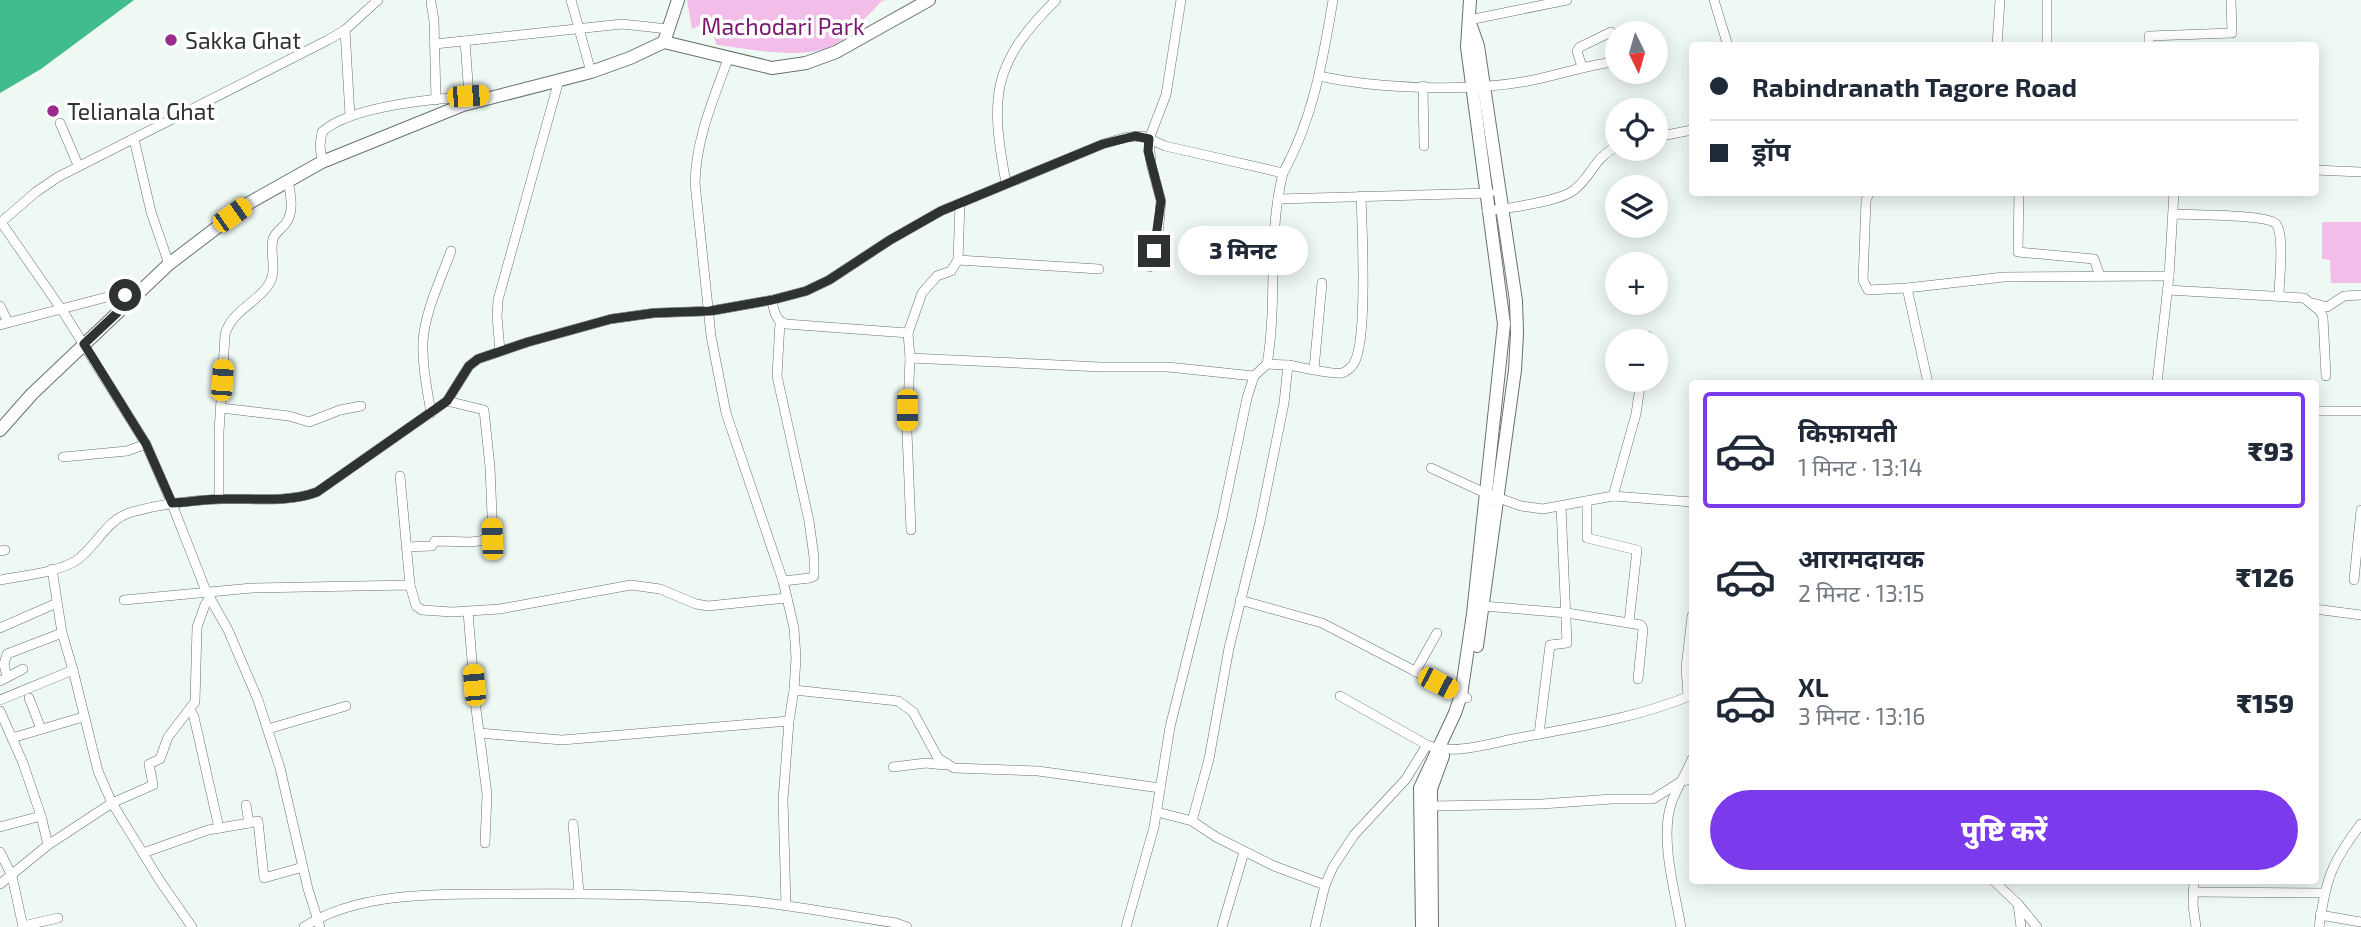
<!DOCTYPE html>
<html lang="hi">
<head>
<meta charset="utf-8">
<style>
	:root { --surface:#fff; --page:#f6f6f7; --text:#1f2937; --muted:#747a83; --line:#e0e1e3; --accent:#7c3aed }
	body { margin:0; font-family:"Exo 2","Noto Sans Devanagari",sans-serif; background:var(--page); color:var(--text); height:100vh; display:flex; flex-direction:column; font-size:26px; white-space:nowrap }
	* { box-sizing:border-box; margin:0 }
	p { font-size:23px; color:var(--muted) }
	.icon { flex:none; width:38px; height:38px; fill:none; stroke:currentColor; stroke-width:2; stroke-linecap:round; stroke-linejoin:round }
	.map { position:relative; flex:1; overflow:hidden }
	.panel { position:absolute; left:1689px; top:380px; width:630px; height:504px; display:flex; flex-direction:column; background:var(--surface); border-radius:7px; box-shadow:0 4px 18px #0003 }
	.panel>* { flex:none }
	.guide { position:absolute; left:1689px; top:42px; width:630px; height:154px; border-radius:7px; box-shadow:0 4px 18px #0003; display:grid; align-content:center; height:154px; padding:0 21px; background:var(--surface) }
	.needle { width:46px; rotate:175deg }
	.controls { position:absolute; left:1605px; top:21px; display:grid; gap:14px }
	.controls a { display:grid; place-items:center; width:63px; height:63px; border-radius:50%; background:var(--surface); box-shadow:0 4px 18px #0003; font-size:35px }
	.end { position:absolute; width:32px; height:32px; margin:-16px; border:9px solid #2e3230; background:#fff; box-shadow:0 0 0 4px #fff }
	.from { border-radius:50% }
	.bubble { position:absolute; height:49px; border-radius:24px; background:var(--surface); box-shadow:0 4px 18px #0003; font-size:23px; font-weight:800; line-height:49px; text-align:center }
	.car { position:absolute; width:21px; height:42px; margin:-21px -10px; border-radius:9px; box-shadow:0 0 5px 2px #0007; background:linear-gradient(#f5c518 24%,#345 0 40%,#f5c518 0 76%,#345 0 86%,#f5c518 0) }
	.guide b { display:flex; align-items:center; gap:24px; height:66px; font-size:26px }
	.guide b+b { border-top:2px solid var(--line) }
	.guide i { width:18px; height:18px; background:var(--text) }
	ul { padding:12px 0 0; list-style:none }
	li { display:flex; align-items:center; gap:21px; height:116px; margin:0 14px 10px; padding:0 7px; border:4px solid transparent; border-radius:7px }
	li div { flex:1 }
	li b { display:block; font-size:26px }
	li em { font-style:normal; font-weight:800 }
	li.current { border-color:var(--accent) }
	li>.icon { width:63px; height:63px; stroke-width:1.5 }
	.cta { display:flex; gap:14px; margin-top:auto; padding:14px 21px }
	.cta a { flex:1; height:80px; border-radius:42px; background:var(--accent); color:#fff; font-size:28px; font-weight:800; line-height:80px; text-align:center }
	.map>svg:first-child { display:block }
	.green { fill:#f2bde8 }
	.water { fill:#41bc8c }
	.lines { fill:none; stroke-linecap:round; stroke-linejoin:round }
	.minor-casing { stroke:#69716d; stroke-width:10 }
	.tertiary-casing { stroke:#69716d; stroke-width:14 }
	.secondary-casing { stroke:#69716d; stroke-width:14 }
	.minor { stroke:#fff; stroke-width:9 }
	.tertiary { stroke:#fff; stroke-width:12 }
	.secondary { stroke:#fff; stroke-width:12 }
	.route { stroke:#2e3230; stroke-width:9 }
	.poi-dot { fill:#982b8c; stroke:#fff; stroke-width:2.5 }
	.labels { text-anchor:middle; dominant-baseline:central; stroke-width:7; stroke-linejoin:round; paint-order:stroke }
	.park-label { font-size:23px; fill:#78196e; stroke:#fff }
	.poi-label { font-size:23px; fill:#2e3230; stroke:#fff; text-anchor:start }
</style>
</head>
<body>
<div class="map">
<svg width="2361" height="927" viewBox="0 0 2361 927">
	<rect width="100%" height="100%" fill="#eff9f4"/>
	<g class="green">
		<path d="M687,0H887L882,1C869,14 856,28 842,40C813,63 752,49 717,45L708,22L692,29Z"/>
		<polygon points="2322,222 2361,222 2361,283 2331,283 2330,260 2322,259"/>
	</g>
	<polygon class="water" points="0,0 134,0 41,69 0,93"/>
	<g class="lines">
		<g class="minor-casing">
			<g id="minor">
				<polyline points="571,0 591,72"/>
				<polyline points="1714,0 1728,46"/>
				<polyline points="431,2 434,21 436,100"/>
				<polyline points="1469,20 1567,0"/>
				<polyline points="345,30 350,116"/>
				<polyline points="465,41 469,96"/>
				<polyline points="435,44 622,24 668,29"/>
				<polyline points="1997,46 2000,0"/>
				<polyline points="2047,46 2047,0"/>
				<polyline points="2149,46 2149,36 2232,33 2231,0"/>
				<path d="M728,59C713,100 696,139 695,183L711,336L726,413L783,581L794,628L796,658L794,690L789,721L783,800L786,906"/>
				<polyline points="1582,67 1577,51 1580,47 1611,32"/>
				<path d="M1319,76C1379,89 1468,92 1528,81C1555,76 1580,67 1607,63"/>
				<polyline points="1423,86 1424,146"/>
				<polyline points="60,123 78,165"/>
				<polyline points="1656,137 1692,130"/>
				<polyline points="134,139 151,212 169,264"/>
				<path d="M322,162L320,145L322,132C352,104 445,98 486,95"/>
				<polyline points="2315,170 2361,172"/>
				<path d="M1006,183C990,97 991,64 1056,0"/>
				<polyline points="1869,192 1866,201 1863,280 1868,290 1907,288 2004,277 2169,276"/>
				<polyline points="2019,192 2018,252 2094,259 2100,276"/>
				<polyline points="1278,199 1490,193"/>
				<path d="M1487,211C1508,208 1559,202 1574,190C1593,175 1592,160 1617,146"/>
				<path d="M2173,214C2190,215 2268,214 2276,224C2285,235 2279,281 2279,295"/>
				<polyline points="1,222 62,310 146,444 172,504 206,591 228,630 258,700 280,768 308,889 320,927"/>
				<polyline points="0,223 36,192 58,177 328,40 345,30 378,0"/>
				<polyline points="958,260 1099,269"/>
				<polyline points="1150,267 1158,235 1161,201 1151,164 1149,139 1166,95 1181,0"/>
				<polyline points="1907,288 1928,383"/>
				<polyline points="2168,290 2304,298 2320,311 2323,317 2326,376"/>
				<path d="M772,300C774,311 775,320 786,324L908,333L910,358L1101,367H1168L1254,376"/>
				<polyline points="2313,303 2327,307 2344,296 2361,295"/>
				<polyline points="0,306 8,322"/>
				<polyline points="780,322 777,376 809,521 814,557 814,576 810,578 783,581"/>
				<polyline points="0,325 111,296 134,297"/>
				<polyline points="908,333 922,293 937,276 951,271 958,260 960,203"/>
				<polyline points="1647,341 1648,336"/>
				<polyline points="500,351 497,316 498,300 559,80"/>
				<polyline points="910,358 907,432 911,530"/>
				<path d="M1288,365C1300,367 1333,375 1342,373C1346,372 1352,367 1354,363C1368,341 1362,226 1361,196"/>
				<polyline points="1314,369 1322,283"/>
				<polyline points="2157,383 2169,276 2174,192"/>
				<polyline points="221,408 289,416 309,422 340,410 361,406"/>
				<polyline points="2315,411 2361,411"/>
				<path d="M431,413C427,389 422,365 423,341C425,311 441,279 451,251"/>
				<polyline points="63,457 127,451 146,444"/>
				<polyline points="1431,468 1485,493 1521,506 1543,509 1613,496 1692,502"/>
				<polyline points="400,476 410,585"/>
				<polyline points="1613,496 1636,414 1641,380"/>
				<path d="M219,499V432L225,335C230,313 254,304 267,287C279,271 269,256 273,239C275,232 282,229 286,223C295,211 290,193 288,180"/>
				<polyline points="1587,501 1587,538 1637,550 1629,622"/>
				<polyline points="406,547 432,546 435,541 471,542 493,539 490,467 484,410 447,401"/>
				<polyline points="0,551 5,550"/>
				<polyline points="52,569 62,633 73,670 98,771 112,803 160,881 192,927"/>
				<path d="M0,580C21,576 60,572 77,560C98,545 105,520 132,512C161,504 192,500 222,499C253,498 287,503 317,492L447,401L469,366L478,359L528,342L611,319L654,313L710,311L772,300L806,291L829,280L890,240L941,211L1103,144L1127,137L1143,136L1165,146L1283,173C1313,119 1323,60 1333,0"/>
				<polyline points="2354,580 2361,510"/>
				<polyline points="124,600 252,588 410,585 416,606 422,610 452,612 500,609 631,585 660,589 696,604 708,606 787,598"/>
				<polyline points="1240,600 1322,623 1467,698"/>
				<polyline points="1483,606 1567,613 1641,625 1643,629 1638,679"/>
				<polyline points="2315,609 2361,615"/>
				<polyline points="468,612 476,709 487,794 485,843"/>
				<polyline points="0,628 57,603"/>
				<polyline points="1415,672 1437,633"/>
				<polyline points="7,677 4,664 7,654 62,633"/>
				<polyline points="0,681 23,669"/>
				<polyline points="794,690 898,701 913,712 938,758 954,768 1038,771 1160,788"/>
				<polyline points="1340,696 1427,745"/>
				<polyline points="1688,696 1686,668 1692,616"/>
				<polyline points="29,698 41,729"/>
				<polyline points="0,700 73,670"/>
				<polyline points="190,709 194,717 219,828"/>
				<polyline points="0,711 23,763 41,816"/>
				<polyline points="268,729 346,706"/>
				<polyline points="479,733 562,740 789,721"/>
				<polyline points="1539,734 1550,645 1567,643 1561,506"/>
				<polyline points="12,738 83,717"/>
				<polyline points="893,767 926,763 944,765"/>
				<polyline points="246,805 249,823 258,821 264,878 303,867"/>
				<polyline points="1432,806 1542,804 1612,799 1653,799 1682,781 1692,779"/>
				<polyline points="1157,812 1192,821 1216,837 1274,866 1325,885"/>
				<polyline points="1192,821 1209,759 1229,648 1260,522 1284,403 1288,365 1267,364"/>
				<polyline points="573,824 579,893"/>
				<polyline points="0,827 41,816 48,845"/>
				<polyline points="0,852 12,876 23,927"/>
				<polyline points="143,853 208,830 249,823"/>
				<polyline points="1993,880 2018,904 2021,927"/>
				<polyline points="2194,880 2193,905 2196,927"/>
				<polyline points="0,884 48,845 112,803 153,785 149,764 160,759 168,737 195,702 197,627 205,605 210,597"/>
				<polyline points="2193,892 2324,893"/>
				<polyline points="2019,905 2037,927"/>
				<polyline points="2320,915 2361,922"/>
				<polyline points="23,926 58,918"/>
				<path d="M304,927C358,891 443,894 505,894C587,893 668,894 749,901C799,906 848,916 896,923L907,927"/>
				<path d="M1126,927L1154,827L1170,727L1222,518L1247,398L1254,376L1267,364C1278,301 1267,236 1283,173"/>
				<polyline points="1222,927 1244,852"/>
				<path d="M1315,927L1325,885L1333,867L1354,835L1406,779L1427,745C1454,756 1491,743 1518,738C1577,727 1637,718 1692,695"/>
				<path d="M1681,927C1675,892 1661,843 1670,808C1674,791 1686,775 1692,759"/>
				<path d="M2319,927C2326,879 2331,863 2361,824"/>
			</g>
		</g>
		<g class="tertiary-casing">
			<g id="tertiary">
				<polyline points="1471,26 1478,46 1516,301 1517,333 1515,370 1477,646"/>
				<polyline points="1422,927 1420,788 1455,713 1461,695 1473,614 1504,324 1467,47 1470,0"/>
				<polyline points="1432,927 1431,789 1443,756"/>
			</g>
		</g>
		<g class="secondary-casing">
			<g id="secondary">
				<polyline points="664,42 678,0"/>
				<polyline points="0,430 32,394 169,264 249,203 322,162 463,105 591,72 630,58 664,42 772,68 806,63 836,52 929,0"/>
			</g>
		</g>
		<use href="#minor" class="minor"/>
		<use href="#tertiary" class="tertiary"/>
		<use href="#secondary" class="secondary"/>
	</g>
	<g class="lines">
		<path class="route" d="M125,295L134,297L84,344L146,444L172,503C189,502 206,499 223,499C253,498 288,503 317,492L447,401L469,366L478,359L528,342L611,319L654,313L710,311L772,300L806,291L829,280L890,240L941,211L1103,144L1135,136L1149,139L1148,151L1161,201L1154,251"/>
	</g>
	<g class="poi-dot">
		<circle cx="171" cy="40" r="7"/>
		<circle cx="53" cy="111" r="7"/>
	</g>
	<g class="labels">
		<g class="park-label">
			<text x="783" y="26">Machodari Park</text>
		</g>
		<g class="poi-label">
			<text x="185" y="40">Sakka Ghat</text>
			<text x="67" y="111">Telianala Ghat</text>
		</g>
	</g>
</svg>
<div class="controls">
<a><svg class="needle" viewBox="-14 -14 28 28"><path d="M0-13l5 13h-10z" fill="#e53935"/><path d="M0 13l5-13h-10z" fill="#747a83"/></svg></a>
<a><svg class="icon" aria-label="locate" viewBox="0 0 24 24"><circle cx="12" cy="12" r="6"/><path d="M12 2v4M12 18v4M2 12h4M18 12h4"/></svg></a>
<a><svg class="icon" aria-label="layers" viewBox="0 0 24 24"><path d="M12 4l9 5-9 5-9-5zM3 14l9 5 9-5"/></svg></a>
<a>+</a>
<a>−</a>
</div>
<i class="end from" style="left:125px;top:295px"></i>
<i class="end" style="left:1154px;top:251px"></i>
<div class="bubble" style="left:1178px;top:226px;width:130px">3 मिनट</div>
<i class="car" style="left:468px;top:96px;rotate:86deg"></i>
<i class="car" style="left:232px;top:215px;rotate:55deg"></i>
<i class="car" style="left:222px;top:380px;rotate:4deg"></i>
<i class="car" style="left:907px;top:410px;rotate:180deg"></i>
<i class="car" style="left:492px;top:539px;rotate:358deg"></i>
<i class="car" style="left:1438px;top:683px;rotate:117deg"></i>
<i class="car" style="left:474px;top:685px;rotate:355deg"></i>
<div class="guide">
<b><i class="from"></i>Rabindranath Tagore Road</b>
<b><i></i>ड्रॉप</b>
</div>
<section class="panel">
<ul>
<li class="current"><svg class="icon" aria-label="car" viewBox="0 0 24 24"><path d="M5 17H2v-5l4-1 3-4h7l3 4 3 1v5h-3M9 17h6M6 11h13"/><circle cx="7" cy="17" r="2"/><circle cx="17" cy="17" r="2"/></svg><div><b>किफ़ायती</b><p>1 मिनट · 13:14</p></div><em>₹93</em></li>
<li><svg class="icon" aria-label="car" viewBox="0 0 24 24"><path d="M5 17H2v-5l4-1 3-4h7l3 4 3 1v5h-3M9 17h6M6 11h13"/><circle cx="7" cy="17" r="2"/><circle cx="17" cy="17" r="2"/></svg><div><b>आरामदायक</b><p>2 मिनट · 13:15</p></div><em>₹126</em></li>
<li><svg class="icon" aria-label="car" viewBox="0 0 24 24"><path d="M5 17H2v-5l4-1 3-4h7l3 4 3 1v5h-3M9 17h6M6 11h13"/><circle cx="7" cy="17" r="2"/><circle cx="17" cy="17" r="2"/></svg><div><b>XL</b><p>3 मिनट · 13:16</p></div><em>₹159</em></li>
</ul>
<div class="cta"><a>पुष्टि करें</a></div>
</section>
</div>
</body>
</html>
